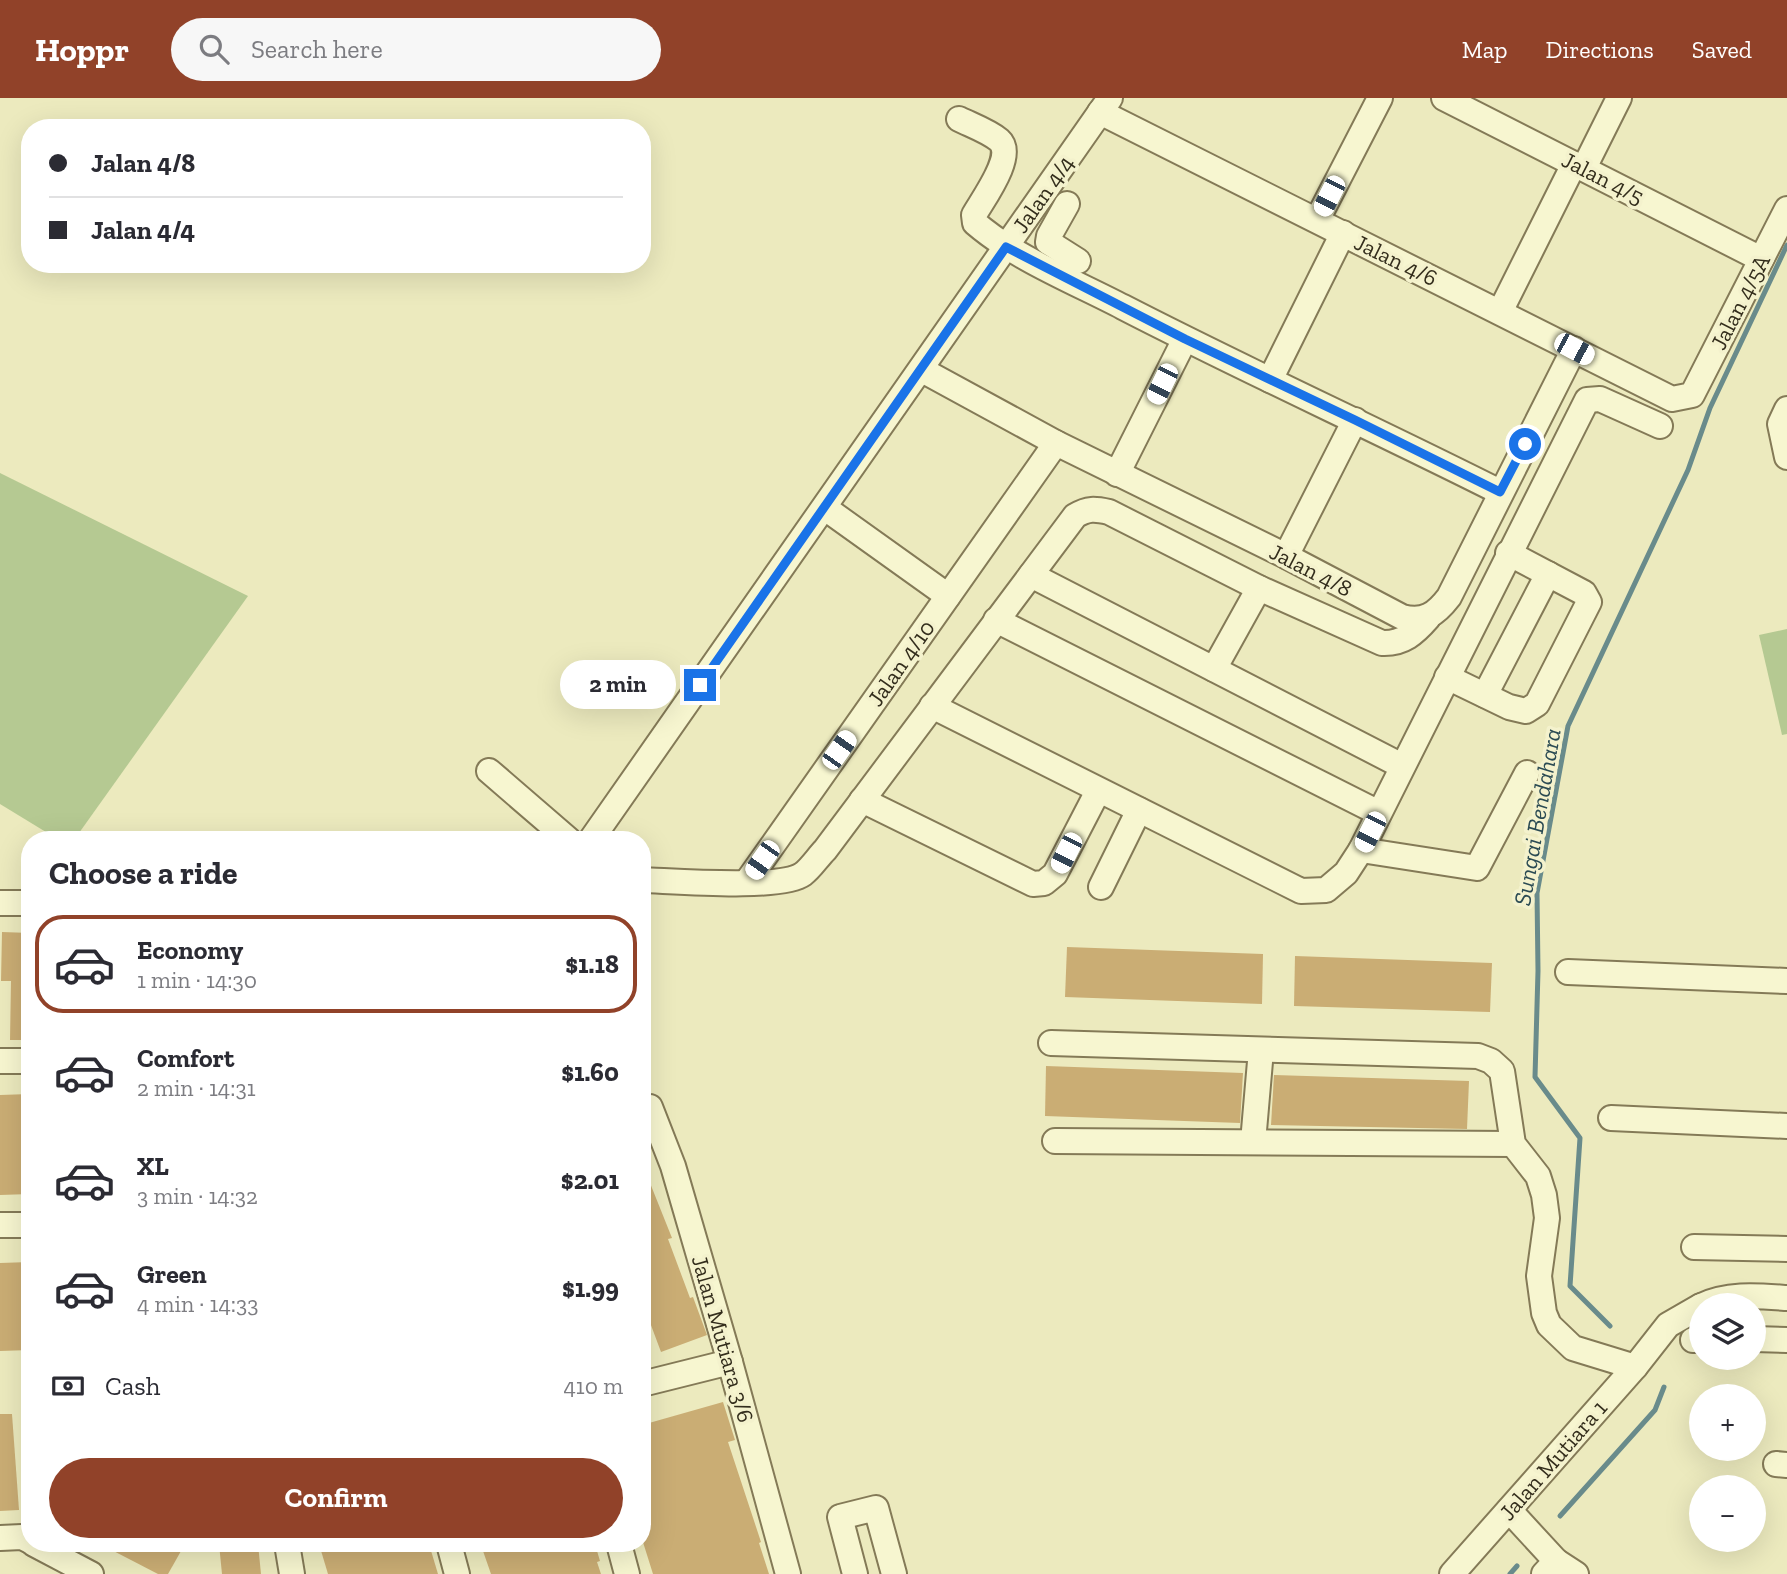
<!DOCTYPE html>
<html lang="en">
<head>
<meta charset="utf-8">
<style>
	:root { --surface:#fff; --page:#f7f7f7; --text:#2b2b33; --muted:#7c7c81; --line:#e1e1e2; --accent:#914229 }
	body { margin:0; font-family:"Zilla Slab",serif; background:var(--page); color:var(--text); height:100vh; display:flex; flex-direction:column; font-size:26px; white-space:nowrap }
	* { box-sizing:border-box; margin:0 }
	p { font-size:23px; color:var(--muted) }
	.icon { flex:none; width:38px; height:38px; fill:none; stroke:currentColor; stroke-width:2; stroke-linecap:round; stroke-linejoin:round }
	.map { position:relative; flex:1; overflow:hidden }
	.sheet { position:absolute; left:21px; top:733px; width:630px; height:721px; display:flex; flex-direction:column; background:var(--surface); border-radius:28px; box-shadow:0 7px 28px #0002 }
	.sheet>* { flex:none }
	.top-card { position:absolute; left:21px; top:21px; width:630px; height:154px; border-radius:28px; box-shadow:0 7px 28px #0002; display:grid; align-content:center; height:154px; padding:0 28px; background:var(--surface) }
	.tools { position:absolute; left:1689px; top:1195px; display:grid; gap:14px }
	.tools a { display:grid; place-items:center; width:77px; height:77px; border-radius:50%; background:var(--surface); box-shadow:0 7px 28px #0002; font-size:35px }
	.end { position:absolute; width:32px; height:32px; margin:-16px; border:9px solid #1a73e8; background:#fff; box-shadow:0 0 0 4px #fff }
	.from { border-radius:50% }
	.bubble { position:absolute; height:49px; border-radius:24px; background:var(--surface); box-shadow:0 7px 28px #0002; font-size:23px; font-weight:700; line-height:49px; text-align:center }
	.car { position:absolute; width:21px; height:42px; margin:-21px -10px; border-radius:9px; box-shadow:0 0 5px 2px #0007; background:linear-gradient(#fff 24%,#345 0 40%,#fff 0 76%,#345 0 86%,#fff 0) }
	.top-card b { display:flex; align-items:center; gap:24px; height:66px; font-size:26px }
	.top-card b+b { border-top:2px solid var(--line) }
	.top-card i { width:18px; height:18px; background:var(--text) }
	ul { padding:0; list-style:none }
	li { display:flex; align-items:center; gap:21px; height:98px; margin:0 14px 10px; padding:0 14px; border:4px solid transparent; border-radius:28px }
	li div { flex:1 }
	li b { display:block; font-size:26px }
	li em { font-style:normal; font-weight:700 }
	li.current { border-color:var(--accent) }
	li>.icon { width:63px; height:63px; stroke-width:1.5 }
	h2 { padding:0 28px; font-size:32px; line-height:84px }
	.pay { display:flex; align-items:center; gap:18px; height:77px; padding:0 28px; font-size:26px }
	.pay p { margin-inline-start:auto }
	.cta { display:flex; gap:14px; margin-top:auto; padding:14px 28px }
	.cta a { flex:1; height:80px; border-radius:42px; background:var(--accent); color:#fff; font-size:28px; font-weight:700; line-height:80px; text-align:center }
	header { display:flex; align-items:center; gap:42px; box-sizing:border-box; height:98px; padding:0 35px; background:var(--accent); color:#fff }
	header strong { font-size:33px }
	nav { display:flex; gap:38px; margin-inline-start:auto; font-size:24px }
	.search { width:490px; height:63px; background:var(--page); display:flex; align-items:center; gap:18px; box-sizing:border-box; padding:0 24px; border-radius:38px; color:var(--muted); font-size:26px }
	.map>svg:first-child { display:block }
	.green { fill:#b5c992 }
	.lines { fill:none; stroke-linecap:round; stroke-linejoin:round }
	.stream { stroke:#698b8b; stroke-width:5 }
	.building { fill:#caad74 }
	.minor-casing { stroke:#847a57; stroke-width:28 }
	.minor { stroke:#f7f6d0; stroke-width:24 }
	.route { stroke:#1a73e8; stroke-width:9 }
	.labels { text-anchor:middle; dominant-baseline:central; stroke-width:7; stroke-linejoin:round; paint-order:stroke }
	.street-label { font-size:23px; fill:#332d1c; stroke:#f4f2cd }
	.water-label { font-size:24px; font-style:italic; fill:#2b4b53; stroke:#f4f2cd }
</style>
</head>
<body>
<header>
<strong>Hoppr</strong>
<div class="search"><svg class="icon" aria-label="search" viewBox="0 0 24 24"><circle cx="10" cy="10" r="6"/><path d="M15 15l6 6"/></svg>Search here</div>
<nav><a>Map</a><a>Directions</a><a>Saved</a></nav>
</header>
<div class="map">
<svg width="1787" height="1476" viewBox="0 0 1787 1476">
	<rect width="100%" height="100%" fill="#eceabe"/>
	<g class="green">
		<polygon points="0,375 248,498 74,742 59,742 0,706"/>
		<polygon points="1787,531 1787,636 1782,637 1759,537"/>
	</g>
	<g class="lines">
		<g class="stream">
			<polyline points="1610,1228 1570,1188 1580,1040 1535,979 1538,873 1537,795 1568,628 1688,372 1710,310 1787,147"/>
			<polyline points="1560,1418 1655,1312 1664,1289"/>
			<polyline points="1510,1476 1517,1468"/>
		</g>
	</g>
	<g class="building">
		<polygon points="2,834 30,835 30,942 10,942 11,883 1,883"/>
		<polygon points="1067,849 1263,856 1262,906 1065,899"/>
		<polygon points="1295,858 1492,865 1490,914 1294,908"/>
		<polygon points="1046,968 1243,975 1240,1025 1045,1018"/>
		<polygon points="1274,977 1469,983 1467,1031 1271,1027"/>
		<polygon points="30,996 30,1096 0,1097 0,997"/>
		<polygon points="642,1065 672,1140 668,1141 690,1200 693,1199 707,1237 661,1254 642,1203"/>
		<polygon points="30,1164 30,1252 0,1253 0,1165"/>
		<polygon points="723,1304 735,1342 728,1344 761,1444 759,1445 769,1476 653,1476 642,1441 642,1327"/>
		<polygon points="0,1316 12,1316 19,1412 0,1413"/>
		<polygon points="100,1446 185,1446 168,1476 158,1476"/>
		<polygon points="219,1446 258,1446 261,1476 222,1476"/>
		<polygon points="319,1446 429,1446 438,1476 328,1476"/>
		<polygon points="508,1446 595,1446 600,1463 597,1464 601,1476 491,1476 483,1453"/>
	</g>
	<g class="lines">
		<g class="minor-casing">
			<g id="minor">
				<polyline points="1444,0 1761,161"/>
				<polyline points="1100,14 1672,301 1692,297 1787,111"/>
				<path d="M959,21C971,27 988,33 999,42C1016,57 983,101 974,117L975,125C1017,161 1073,183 1123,209C1247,273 1375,331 1500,394"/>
				<polyline points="1584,70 1619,0"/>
				<polyline points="1067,106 1049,138 1048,144 1078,163"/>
				<polyline points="1317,122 1380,0"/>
				<polyline points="1500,214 1574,66"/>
				<path d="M922,272L1056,345L1286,458L1402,519C1424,525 1436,516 1449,499L1574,251"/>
				<polyline points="1270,282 1343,135"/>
				<polyline points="1787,311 1780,326 1787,359"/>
				<polyline points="1117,376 1185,241"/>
				<polyline points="825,410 948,498"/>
				<polyline points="1286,458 1355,322"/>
				<polyline points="1031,477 1402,668"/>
				<polyline points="996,522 1379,715"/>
				<polyline points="1214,571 1259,490"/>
				<polyline points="1447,579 1509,609 1526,613 1537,606 1589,504 1584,495 1508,455"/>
				<polyline points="1485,597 1548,476"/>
				<polyline points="932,608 1301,793 1326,792 1346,775 1361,752 1587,302 1600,301 1660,328"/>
				<polyline points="489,673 569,742"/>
				<polyline points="862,702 1033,786 1044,785 1055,776 1098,693"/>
				<polyline points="591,742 1110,0"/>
				<polyline points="1361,752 1477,770 1527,675"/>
				<path d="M642,782C674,783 781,792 803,776C811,770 818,759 825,752L1075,418C1088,410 1095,411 1109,414L1259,490L1382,545C1403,546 1415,535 1428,520"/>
				<polyline points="746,785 1056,345"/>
				<polyline points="1101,789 1139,712"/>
				<polyline points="0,805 30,805"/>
				<polyline points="1568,874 1787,883"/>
				<polyline points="1051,945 1478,958 1491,963 1502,973 1513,1046 1538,1078 1544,1097 1547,1120 1539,1178 1544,1215 1549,1227 1573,1250 1635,1269"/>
				<polyline points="0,963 30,963"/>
				<polyline points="650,1009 673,1068 730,1264 788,1476"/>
				<polyline points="1611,1020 1787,1028"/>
				<polyline points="1055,1043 1513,1046"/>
				<polyline points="1253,1044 1261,952"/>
				<polyline points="0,1127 30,1127"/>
				<polyline points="1694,1149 1787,1151"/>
				<path d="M1701,1208C1728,1195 1758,1198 1787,1200"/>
				<polyline points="1754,1241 1787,1242"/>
				<polyline points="1693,1242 1701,1242"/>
				<polyline points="642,1286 730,1264"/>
				<polyline points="1776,1366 1787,1367"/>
				<polyline points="1509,1412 1556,1463 1544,1476"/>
				<polyline points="0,1440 22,1439 30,1443"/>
				<polyline points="34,1446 91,1476"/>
				<polyline points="287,1446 292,1476"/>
				<polyline points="449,1446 457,1476"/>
				<polyline points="619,1446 627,1476"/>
				<polyline points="1556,1463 1576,1476"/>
				<polyline points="855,1476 840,1419 876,1410 894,1476"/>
				<polyline points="1452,1476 1635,1269 1668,1227 1701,1208"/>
			</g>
		</g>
		<use href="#minor" class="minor"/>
	</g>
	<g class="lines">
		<polyline class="route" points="700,587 1006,149 1185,241 1355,322 1500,394 1525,346"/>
	</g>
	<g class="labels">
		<g class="street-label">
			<text transform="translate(1603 80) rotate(27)">Jalan 4/5</text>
			<text transform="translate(1043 96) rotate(-55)">Jalan 4/4</text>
			<text transform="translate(1396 162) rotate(26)">Jalan 4/6</text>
			<text transform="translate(1740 204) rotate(-63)">Jalan 4/5A</text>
			<text transform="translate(1311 472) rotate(27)">Jalan 4/8</text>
			<text transform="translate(901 565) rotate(-55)">Jalan 4/10</text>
			<text transform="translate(723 1241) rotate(74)">Jalan Mutiara 3/6</text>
			<text transform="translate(1553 1362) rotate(-49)">Jalan Mutiara 1</text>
		</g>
		<g class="water-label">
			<text transform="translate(1537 719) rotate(-80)">Sungai Bendahara</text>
		</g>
	</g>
</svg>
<div class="tools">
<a><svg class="icon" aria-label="layers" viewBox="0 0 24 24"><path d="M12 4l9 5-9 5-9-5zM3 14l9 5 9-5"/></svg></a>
<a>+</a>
<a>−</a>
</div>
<i class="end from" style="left:1525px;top:346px"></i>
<i class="end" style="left:700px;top:587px"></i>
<div class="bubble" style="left:560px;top:562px;width:116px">2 min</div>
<i class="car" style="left:1329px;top:98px;rotate:207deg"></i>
<i class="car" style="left:1574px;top:251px;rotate:118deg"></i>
<i class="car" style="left:1162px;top:286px;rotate:206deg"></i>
<i class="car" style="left:839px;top:652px;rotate:35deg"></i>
<i class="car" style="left:1370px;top:734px;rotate:207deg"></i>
<i class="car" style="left:1066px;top:755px;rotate:207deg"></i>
<i class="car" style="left:762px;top:762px;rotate:215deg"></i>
<div class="top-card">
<b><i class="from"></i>Jalan 4/8</b>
<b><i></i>Jalan 4/4</b>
</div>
<section class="sheet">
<h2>Choose a ride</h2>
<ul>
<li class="current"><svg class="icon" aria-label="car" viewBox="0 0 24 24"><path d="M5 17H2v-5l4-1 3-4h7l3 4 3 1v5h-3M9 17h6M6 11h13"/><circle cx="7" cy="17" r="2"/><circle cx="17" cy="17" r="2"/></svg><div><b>Economy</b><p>1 min · 14:30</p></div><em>$1.18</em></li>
<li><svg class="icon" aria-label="car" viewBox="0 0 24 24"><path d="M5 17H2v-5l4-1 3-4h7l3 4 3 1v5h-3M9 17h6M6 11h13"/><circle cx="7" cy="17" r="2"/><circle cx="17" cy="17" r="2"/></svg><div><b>Comfort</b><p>2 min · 14:31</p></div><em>$1.60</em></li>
<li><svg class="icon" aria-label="car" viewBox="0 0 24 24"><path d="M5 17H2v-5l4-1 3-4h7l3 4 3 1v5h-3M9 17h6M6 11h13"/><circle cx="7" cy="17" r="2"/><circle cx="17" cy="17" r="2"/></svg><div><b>XL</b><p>3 min · 14:32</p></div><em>$2.01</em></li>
<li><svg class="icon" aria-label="car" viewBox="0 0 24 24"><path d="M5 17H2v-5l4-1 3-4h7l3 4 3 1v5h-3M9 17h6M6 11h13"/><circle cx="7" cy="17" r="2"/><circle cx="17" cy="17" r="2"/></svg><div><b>Green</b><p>4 min · 14:33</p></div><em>$1.99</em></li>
</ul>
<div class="pay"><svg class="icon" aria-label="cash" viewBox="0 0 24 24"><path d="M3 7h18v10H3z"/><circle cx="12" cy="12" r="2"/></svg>Cash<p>410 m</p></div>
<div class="cta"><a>Confirm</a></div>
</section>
</div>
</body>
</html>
